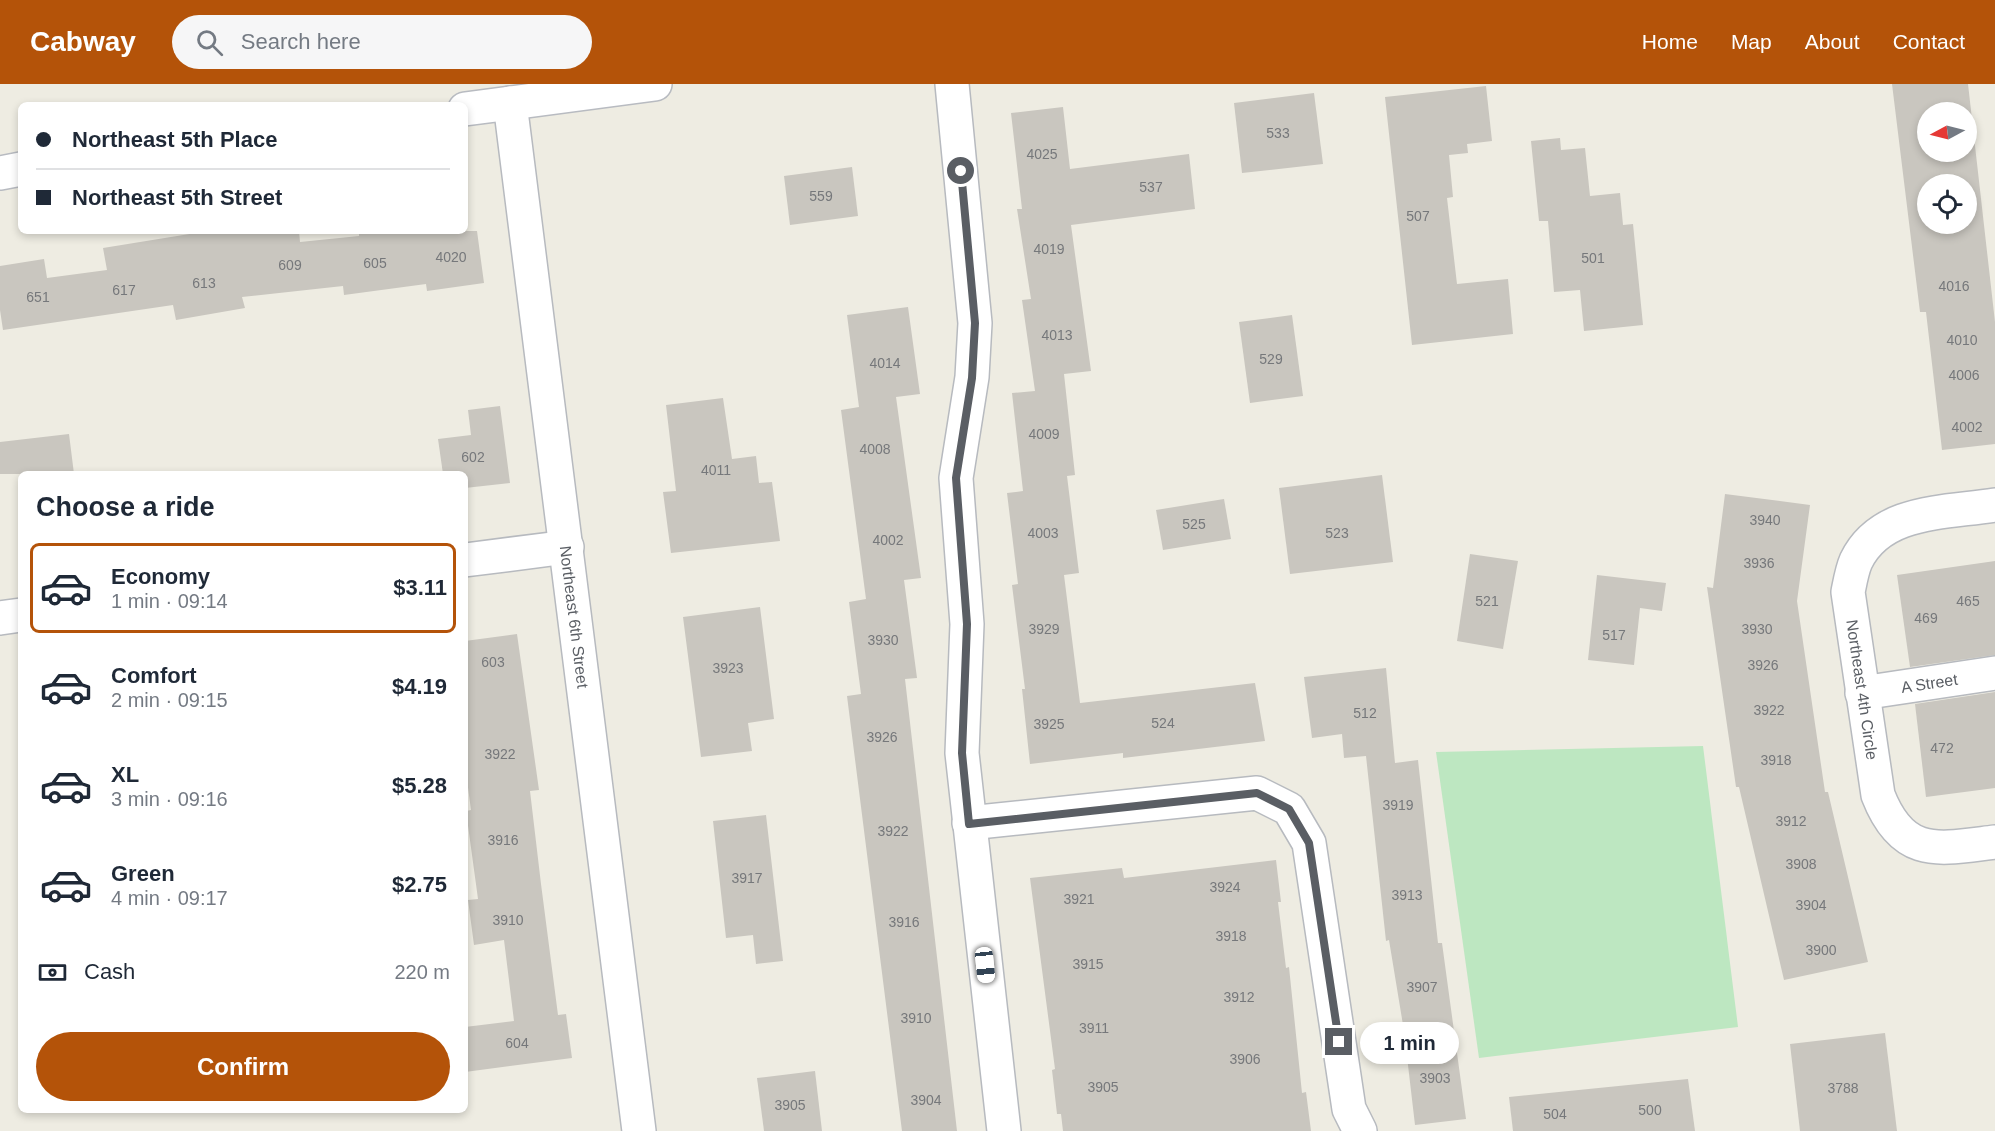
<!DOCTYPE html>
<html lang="en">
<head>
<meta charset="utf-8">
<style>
	:root { --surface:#fff; --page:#f6f6f7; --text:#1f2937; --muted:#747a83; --line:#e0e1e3; --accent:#b45309 }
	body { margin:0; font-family:Arial,sans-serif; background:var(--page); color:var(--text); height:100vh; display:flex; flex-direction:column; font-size:22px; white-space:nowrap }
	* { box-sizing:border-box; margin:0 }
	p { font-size:20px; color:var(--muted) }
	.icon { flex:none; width:33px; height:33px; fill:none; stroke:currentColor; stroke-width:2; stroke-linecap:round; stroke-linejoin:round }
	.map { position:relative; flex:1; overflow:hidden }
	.details { position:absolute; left:18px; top:387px; width:450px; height:642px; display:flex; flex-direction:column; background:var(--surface); border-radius:9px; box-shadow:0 3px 9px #0003 }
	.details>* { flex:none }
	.top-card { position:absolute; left:18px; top:18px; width:450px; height:132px; border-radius:9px; box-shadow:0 3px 9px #0003; display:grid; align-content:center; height:132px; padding:0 18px; background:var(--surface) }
	.needle { width:39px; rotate:263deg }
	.buttons { position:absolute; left:1917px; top:18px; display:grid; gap:12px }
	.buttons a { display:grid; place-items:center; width:60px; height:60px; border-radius:50%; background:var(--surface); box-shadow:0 3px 9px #0003; font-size:30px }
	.end { position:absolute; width:27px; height:27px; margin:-14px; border:8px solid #5a5e64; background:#fff; box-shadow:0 0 0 3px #fff }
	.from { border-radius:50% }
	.bubble { position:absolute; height:42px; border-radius:21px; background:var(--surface); box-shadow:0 3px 9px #0003; font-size:20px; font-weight:600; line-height:42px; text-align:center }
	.car { position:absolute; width:18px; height:36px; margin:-18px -9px; border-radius:8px; box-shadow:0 0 4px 2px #0007; background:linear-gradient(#fff 24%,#345 0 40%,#fff 0 76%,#345 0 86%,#fff 0) }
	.top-card b { display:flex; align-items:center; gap:21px; height:57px; font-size:22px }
	.top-card b+b { border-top:2px solid var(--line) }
	.top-card i { width:15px; height:15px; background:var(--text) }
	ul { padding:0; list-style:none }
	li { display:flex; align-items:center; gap:18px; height:90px; margin:0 12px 9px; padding:0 6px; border:3px solid transparent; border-radius:9px }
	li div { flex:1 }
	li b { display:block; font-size:22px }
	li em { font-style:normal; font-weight:600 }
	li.selected { border-color:var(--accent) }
	li>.icon { width:54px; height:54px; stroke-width:1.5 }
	h2 { padding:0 18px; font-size:27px; line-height:72px }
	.pay { display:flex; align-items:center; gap:15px; height:66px; padding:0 18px; font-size:22px }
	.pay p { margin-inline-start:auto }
	.action { display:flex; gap:12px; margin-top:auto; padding:12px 18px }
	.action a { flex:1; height:69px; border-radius:36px; background:var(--accent); color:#fff; font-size:24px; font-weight:600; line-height:69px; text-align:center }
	header { display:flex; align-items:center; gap:36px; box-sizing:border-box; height:84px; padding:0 30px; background:var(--accent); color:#fff }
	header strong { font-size:28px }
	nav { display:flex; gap:33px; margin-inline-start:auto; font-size:21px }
	.search { width:420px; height:54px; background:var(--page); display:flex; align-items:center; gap:15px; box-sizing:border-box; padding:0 21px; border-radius:33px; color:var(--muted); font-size:22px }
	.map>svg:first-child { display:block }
	.green { fill:#bde7c1 }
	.building { fill:#c9c6bf; fill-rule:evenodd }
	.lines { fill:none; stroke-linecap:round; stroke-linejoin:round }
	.street-casing { stroke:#b7babf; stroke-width:36 }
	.secondary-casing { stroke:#b8bbc1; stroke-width:36 }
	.street { stroke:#fff; stroke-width:33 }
	.secondary { stroke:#fff; stroke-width:33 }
	.route { stroke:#5a5e64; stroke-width:8 }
	.labels { text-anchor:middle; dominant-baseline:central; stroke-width:4.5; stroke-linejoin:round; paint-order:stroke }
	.number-label { font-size:14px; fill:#76787b }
	.street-label { font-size:16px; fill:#5a5e64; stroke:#fff }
</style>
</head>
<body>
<header>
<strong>Cabway</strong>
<div class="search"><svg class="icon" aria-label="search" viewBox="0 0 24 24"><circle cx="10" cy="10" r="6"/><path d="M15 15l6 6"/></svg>Search here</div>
<nav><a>Home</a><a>Map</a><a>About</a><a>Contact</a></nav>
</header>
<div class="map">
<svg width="1995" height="1047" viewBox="0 0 1995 1047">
	<rect width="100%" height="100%" fill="#eeece2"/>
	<polygon class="green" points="1703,662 1738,943 1479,974 1436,668"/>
	<g class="building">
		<path d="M1892,0H1968L1995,238V360L1942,366L1926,228H1920ZM1928,28H1966V68H1928ZM1928,100H1966V140H1928Z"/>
		<polygon points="1486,2 1492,57 1467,60 1468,69 1449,71 1453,113 1447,114 1457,200 1508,195 1513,250 1412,261 1385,13"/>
		<polygon points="1314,9 1323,80 1242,89 1234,19"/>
		<polygon points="1063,23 1070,85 1189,70 1195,125 1071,141 1091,287 1064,290 1075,391 1067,392 1079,489 1064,491 1080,619 1255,599 1265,657 1123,674 1123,669 1030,680 1022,605 1025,605 1012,501 1018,500 1007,409 1023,407 1012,309 1035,307 1022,216 1031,215 1017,125 1022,125 1011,29"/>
		<polygon points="1560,54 1561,66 1585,64 1590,112 1620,109 1623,141 1633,140 1643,241 1584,247 1580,206 1554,208 1548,137 1539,137 1531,57"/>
		<polygon points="852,83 858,132 790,141 784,92"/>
		<polygon points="208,147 299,147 300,158 359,152 359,147 477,147 484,199 427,207 426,200 344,211 343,202 242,213 245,224 176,236 173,221 3,246 0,226 0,182 44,175 47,194 107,186 103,164"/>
		<polygon points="908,223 920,310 896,313 921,494 904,496 917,594 905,595 957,1047 902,1047 847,612 861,610 849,518 866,515 841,326 859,323 847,231"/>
		<polygon points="1292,231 1303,312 1250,319 1239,238"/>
		<polygon points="723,314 732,375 756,372 759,399 772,398 780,457 671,469 663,408 676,407 666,321"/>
		<polygon points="500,322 510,399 465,404 465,390 443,390 438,355 471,351 468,326"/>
		<polygon points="69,350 74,390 0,390 0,358"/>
		<polygon points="1382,391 1393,478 1290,490 1279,404"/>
		<polygon points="1725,410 1810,421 1797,517 1825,708 1828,708 1868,878 1784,896 1739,703 1736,703 1707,503 1713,504"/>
		<polygon points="1224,415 1231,455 1163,466 1156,426"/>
		<polygon points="1470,470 1518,477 1503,565 1457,557"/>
		<polygon points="1995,477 1995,571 1910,583 1897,491"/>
		<polygon points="1597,491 1666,499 1662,527 1640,524 1634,581 1588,576"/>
		<polygon points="760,523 774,635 748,639 752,667 701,673 683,533"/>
		<polygon points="517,550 539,706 530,707 541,800 558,931 566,930 572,974 465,988 465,943 514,937 504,856 474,861 468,816 478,815 466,727 471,726 465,681 465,557"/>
		<polygon points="1386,584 1395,679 1418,676 1438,859 1442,859 1466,1035 1415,1041 1404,947 1389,856 1386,857 1366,672 1344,674 1342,650 1312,654 1304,593"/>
		<polygon points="1995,608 1995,704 1926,713 1915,620"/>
		<polygon points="766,731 783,877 756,880 753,851 726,854 713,737"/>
		<polygon points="1276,776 1281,818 1278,818 1286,884 1289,883 1302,1009 1306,1008 1311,1047 1063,1047 1061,1030 1057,1030 1052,986 1055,985 1030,794 1122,784 1124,794"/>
		<polygon points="1885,949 1897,1047 1800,1047 1790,960"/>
		<polygon points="815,987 822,1047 764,1047 757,994"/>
		<polygon points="1688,995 1695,1047 1513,1047 1509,1013"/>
	</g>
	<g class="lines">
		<g class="street-casing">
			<g id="street">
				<polyline points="952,0 975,239 972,293 956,394 967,540 962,669 1004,1047"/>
				<path id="s1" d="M510,19L639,1047"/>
				<path id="s2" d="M1995,421C1946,429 1881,425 1856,477C1852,486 1850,498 1848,508L1878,711C1903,775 1938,765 1995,758"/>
				<polyline points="465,476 567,463"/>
				<polyline points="0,534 21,531"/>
				<path id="s3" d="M1862,609L1995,589"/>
				<polyline points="969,739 1257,709 1289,725 1309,759 1349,1025 1360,1047"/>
			</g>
		</g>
		<g class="secondary-casing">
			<g id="secondary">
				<polyline points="465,25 655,0"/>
				<polyline points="0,89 21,85"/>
			</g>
		</g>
		<use href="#street" class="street"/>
		<use href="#secondary" class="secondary"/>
	</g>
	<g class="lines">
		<polyline class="route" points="961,87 975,239 972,294 956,394 967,540 962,669 969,740 1257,709 1289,725 1309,759 1339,958"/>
	</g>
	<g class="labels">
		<g class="number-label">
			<text x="1278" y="49">533</text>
			<text x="1042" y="70">4025</text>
			<text x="1151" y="103">537</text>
			<text x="821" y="112">559</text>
			<text x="1418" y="132">507</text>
			<text x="1049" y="165">4019</text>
			<text x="451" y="173">4020</text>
			<text x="1593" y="174">501</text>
			<text x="375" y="179">605</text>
			<text x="290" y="181">609</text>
			<text x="204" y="199">613</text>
			<text x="1954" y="202">4016</text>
			<text x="124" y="206">617</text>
			<text x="38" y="213">651</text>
			<text x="1057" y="251">4013</text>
			<text x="1962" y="256">4010</text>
			<text x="1271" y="275">529</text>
			<text x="885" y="279">4014</text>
			<text x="1964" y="291">4006</text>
			<text x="1967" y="343">4002</text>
			<text x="1044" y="350">4009</text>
			<text x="875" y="365">4008</text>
			<text x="473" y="373">602</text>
			<text x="716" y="386">4011</text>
			<text x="1765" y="436">3940</text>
			<text x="1194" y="440">525</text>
			<text x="1043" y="449">4003</text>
			<text x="1337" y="449">523</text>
			<text x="888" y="456">4002</text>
			<text x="1759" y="479">3936</text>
			<text x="1487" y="517">521</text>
			<text x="1968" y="517">465</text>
			<text x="1926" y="534">469</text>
			<text x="1044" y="545">3929</text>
			<text x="1757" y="545">3930</text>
			<text x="1614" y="551">517</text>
			<text x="883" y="556">3930</text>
			<text x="493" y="578">603</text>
			<text x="1763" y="581">3926</text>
			<text x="728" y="584">3923</text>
			<text x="1769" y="626">3922</text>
			<text x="1365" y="629">512</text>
			<text x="1163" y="639">524</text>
			<text x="1049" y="640">3925</text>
			<text x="882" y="653">3926</text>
			<text x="1942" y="664">472</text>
			<text x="500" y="670">3922</text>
			<text x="1776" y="676">3918</text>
			<text x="1398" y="721">3919</text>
			<text x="1791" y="737">3912</text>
			<text x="893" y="747">3922</text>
			<text x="503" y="756">3916</text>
			<text x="1801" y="780">3908</text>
			<text x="747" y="794">3917</text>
			<text x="1225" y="803">3924</text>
			<text x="1407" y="811">3913</text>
			<text x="1079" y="815">3921</text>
			<text x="1811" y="821">3904</text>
			<text x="508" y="836">3910</text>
			<text x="904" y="838">3916</text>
			<text x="1231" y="852">3918</text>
			<text x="1821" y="866">3900</text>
			<text x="1088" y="880">3915</text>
			<text x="1422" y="903">3907</text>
			<text x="1239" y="913">3912</text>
			<text x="916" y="934">3910</text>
			<text x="1094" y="944">3911</text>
			<text x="517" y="959">604</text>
			<text x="1245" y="975">3906</text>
			<text x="1435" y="994">3903</text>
			<text x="1103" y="1003">3905</text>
			<text x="1843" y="1004">3788</text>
			<text x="926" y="1016">3904</text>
			<text x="790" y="1021">3905</text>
			<text x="1650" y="1026">500</text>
			<text x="1555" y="1030">504</text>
		</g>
		<g class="street-label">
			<text stroke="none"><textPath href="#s1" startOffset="518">Northeast 6th Street</textPath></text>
			<text stroke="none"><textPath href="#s3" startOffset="68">A Street</textPath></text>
			<text stroke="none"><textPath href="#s2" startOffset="288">Northeast 4th Circle</textPath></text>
		</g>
	</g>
</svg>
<div class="buttons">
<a><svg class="needle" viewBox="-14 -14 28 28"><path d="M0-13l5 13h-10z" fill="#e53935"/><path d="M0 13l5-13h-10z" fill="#747a83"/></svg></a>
<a><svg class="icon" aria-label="locate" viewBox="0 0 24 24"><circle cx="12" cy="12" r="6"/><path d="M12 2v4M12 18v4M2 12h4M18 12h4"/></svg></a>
</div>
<i class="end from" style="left:961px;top:87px"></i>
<i class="end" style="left:1339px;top:958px"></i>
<div class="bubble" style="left:1360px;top:938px;width:99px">1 min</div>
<i class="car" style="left:985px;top:881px;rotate:174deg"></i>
<div class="top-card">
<b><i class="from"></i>Northeast 5th Place</b>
<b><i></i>Northeast 5th Street</b>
</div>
<section class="details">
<h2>Choose a ride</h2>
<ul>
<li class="selected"><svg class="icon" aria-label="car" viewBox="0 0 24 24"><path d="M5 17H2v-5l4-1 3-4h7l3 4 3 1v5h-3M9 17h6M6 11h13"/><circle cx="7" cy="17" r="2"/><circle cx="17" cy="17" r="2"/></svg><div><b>Economy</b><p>1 min · 09:14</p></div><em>$3.11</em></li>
<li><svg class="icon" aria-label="car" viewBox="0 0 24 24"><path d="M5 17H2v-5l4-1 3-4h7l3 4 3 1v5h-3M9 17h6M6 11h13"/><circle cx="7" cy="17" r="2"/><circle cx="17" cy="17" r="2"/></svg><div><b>Comfort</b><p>2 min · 09:15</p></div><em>$4.19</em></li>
<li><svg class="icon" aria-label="car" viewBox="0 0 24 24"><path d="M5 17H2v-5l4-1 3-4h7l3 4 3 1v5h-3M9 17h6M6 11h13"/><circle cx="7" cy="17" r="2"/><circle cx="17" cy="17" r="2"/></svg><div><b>XL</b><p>3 min · 09:16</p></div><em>$5.28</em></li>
<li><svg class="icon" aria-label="car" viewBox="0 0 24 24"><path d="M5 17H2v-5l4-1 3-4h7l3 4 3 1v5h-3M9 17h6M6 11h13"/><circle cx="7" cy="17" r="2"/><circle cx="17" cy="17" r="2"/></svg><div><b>Green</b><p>4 min · 09:17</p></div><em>$2.75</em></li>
</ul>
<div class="pay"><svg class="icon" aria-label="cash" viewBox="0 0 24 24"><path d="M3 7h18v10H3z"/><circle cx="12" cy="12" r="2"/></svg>Cash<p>220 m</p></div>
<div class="action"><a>Confirm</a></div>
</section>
</div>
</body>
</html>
